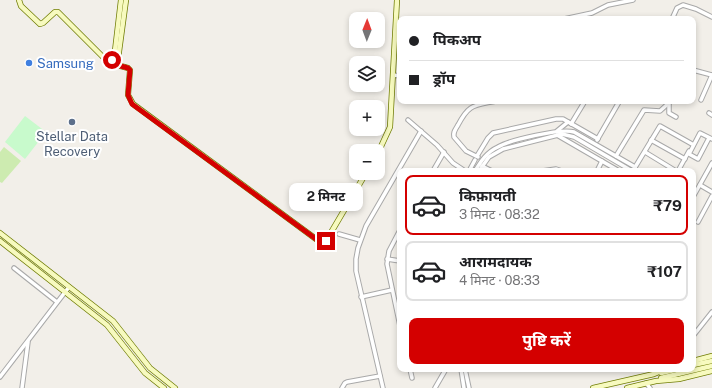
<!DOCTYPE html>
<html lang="hi">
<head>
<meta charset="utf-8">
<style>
	:root { --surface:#fff; --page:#f6f6f6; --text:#202124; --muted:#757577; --line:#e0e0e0; --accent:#d40000 }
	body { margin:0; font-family:"Public Sans","Noto Sans Devanagari",sans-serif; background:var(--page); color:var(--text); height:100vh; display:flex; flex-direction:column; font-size:15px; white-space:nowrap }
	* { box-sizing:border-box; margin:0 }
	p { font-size:13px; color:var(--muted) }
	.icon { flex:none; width:22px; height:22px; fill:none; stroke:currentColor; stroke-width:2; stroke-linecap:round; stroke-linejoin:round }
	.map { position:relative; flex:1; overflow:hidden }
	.details { position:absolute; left:397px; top:168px; width:299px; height:204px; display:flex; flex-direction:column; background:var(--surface); border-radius:8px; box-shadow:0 2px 6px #0003 }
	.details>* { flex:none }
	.hud { position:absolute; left:397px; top:16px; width:299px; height:88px; border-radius:8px; box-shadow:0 2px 6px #0003; display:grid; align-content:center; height:88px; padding:0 12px; background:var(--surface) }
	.needle { width:26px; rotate:1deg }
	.controls { position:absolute; left:349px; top:12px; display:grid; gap:8px }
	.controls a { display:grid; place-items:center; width:36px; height:36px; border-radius:8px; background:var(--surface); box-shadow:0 2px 6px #0003; font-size:20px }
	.end { position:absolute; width:18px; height:18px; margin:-9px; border:5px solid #d40000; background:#fff; box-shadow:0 0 0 2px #fff }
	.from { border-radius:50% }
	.bubble { position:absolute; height:28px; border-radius:8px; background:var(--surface); box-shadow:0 2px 6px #0003; font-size:13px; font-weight:700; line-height:28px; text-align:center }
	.hud b { display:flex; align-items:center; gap:14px; height:38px; font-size:15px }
	.hud b+b { border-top:1px solid var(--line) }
	.hud i { width:10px; height:10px; background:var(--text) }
	ul { padding:7px 0 0; list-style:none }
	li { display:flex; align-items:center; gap:12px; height:60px; margin:0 8px 6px; padding:0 4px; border:2px solid var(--line); border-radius:8px }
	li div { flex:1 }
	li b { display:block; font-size:15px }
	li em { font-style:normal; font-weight:700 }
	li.selected { border-color:var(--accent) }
	li>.icon { width:36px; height:36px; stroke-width:1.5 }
	.cta { display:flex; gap:8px; margin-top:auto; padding:8px 12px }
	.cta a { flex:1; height:46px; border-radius:8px; background:var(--accent); color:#fff; font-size:16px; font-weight:700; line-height:46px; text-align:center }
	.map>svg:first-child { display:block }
	.grass { fill:#cdebb0 }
	.park { fill:#c8facc }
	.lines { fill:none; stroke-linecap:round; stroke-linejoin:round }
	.street-casing { stroke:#a9a9a9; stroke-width:5.5 }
	.secondary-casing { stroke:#707d05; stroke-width:6 }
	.street { stroke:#fff; stroke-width:3.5 }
	.secondary { stroke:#f7fabf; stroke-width:4.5 }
	.route { stroke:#d40000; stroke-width:5 }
	.shop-dot { fill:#3f7fe0; stroke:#fff; stroke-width:1.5 }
	.service-dot { fill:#5c6f8a; stroke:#fff; stroke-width:1.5 }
	.labels { text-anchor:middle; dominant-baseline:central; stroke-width:4; stroke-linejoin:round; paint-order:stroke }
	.shop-label { font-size:13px; fill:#366cbe; stroke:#fff; text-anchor:start }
	.service-label { font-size:13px; fill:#4e5e75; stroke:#fff }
</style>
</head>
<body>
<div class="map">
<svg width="712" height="388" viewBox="0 0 712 388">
	<rect width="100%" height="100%" fill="#f2efe9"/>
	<polygon class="grass" points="4,147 21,161 2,183 0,182 0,152"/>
	<polygon class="park" points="25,116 46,132 25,159 5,142"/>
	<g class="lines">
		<g class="street-casing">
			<g id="street">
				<polyline points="564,19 592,13 608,5 633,0"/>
				<polyline points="625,19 626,19"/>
				<polyline points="672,19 677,8 683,5 696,9 712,17"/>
				<polyline points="693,70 712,75"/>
				<polyline points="393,75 400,76"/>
				<polyline points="701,100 712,75"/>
				<polyline points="669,104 669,113 676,117"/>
				<polyline points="709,113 712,115"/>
				<polyline points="408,120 437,145 453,163 465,171"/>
				<polyline points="571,124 585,101"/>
				<polyline points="557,131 568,122"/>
				<polyline points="557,135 619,171"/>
				<polyline points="709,138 698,159 689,154 700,133 712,139"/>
				<polyline points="597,140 619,102"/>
				<polyline points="651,140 685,159"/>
				<polyline points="645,152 676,171"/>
				<polyline points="477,156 488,138 493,133 556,119 563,119 598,139"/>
				<polyline points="616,156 644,110 660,111 671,101"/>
				<path d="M478,157L466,151L454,137C453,132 455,130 458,125C469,104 473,106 496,101"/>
				<polyline points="482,166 492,171"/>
				<polyline points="634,169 660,126 692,144"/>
				<polyline points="433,171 444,152"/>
				<polyline points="469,171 475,160"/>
				<path d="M475,171C481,161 487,152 498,147C510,140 561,128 574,132L635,167"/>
				<polyline points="479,171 489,157 503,149 562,134 574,137 632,171"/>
				<polyline points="542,171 556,169 562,171"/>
				<polyline points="597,171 602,161"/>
				<polyline points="678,171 689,151"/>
				<polyline points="700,185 712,192"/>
				<polyline points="693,197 712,163"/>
				<polyline points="698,222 712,196"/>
				<polyline points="400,230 389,251 387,264 400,326"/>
				<polyline points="339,234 360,240"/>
				<polyline points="387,259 400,261"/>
				<polyline points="14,268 57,302"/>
				<polyline points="361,297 392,290"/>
				<polyline points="693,336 712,312"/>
				<polyline points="410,369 412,378"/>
				<polyline points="461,369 464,388"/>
				<polyline points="465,369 469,388"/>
				<polyline points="0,377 69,287"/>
				<polyline points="646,383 650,388"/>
				<polyline points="22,388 28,342"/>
				<polyline points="342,388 345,383 347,382 380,376"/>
				<polyline points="383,388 356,271 356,259 358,248 366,226 421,131"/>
				<polyline points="435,388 446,369"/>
			</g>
		</g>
		<g class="secondary-casing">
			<g id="secondary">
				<polyline points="19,0 21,6 40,24 43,23 55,12 58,12 105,59 112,62"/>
				<polyline points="114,59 121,0"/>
				<polyline points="118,59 126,0"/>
				<polyline points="117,65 128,68 130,70 128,95 133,104 320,242 326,241 366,173"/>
				<polyline points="378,153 390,127 397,0"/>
				<polyline points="0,233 113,321 150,368 175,388"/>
				<polyline points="0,241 107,325 145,373 164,388"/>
				<polyline points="693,361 712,356"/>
				<polyline points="693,365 712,361"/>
				<polyline points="661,373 679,369"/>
				<polyline points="661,378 712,366"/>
				<polyline points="593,388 654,374 666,369"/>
				<polyline points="627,388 656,381 679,379 712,371"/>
			</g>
		</g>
		<use href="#street" class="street"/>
		<use href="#secondary" class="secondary"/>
	</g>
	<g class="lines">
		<polyline class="route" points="112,60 115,59 117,59 119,62 117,65 128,68 130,70 128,95 132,104 320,242 326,241"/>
	</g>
	<circle class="shop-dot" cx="29" cy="63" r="4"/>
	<circle class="service-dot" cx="72" cy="122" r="4"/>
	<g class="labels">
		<g class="shop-label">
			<text x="37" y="63">Samsung</text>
		</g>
		<g class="service-label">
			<text x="72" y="136">Stellar Data<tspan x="72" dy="15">Recovery</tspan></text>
		</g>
	</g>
</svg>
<div class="controls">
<a><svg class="needle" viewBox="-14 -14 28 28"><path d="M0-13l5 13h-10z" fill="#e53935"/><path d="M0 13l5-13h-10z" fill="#757577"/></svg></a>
<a><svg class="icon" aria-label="layers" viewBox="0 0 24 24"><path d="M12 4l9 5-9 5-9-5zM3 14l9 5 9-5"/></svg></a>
<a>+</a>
<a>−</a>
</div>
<i class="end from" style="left:112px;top:60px"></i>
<i class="end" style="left:326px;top:241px"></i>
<div class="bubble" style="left:289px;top:183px;width:74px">2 मिनट</div>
<div class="hud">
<b><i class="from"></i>पिकअप</b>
<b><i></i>ड्रॉप</b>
</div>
<section class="details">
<ul>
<li class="selected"><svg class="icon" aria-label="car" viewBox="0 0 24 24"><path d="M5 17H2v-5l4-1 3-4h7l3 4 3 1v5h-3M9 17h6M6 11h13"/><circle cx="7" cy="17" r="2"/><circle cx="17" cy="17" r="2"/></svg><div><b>किफ़ायती</b><p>3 मिनट · 08:32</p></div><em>₹79</em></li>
<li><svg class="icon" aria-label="car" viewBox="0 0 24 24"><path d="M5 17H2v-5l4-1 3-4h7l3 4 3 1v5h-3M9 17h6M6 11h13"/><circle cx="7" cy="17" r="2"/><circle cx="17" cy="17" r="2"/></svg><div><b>आरामदायक</b><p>4 मिनट · 08:33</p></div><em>₹107</em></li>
</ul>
<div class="cta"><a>पुष्टि करें</a></div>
</section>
</div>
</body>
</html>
